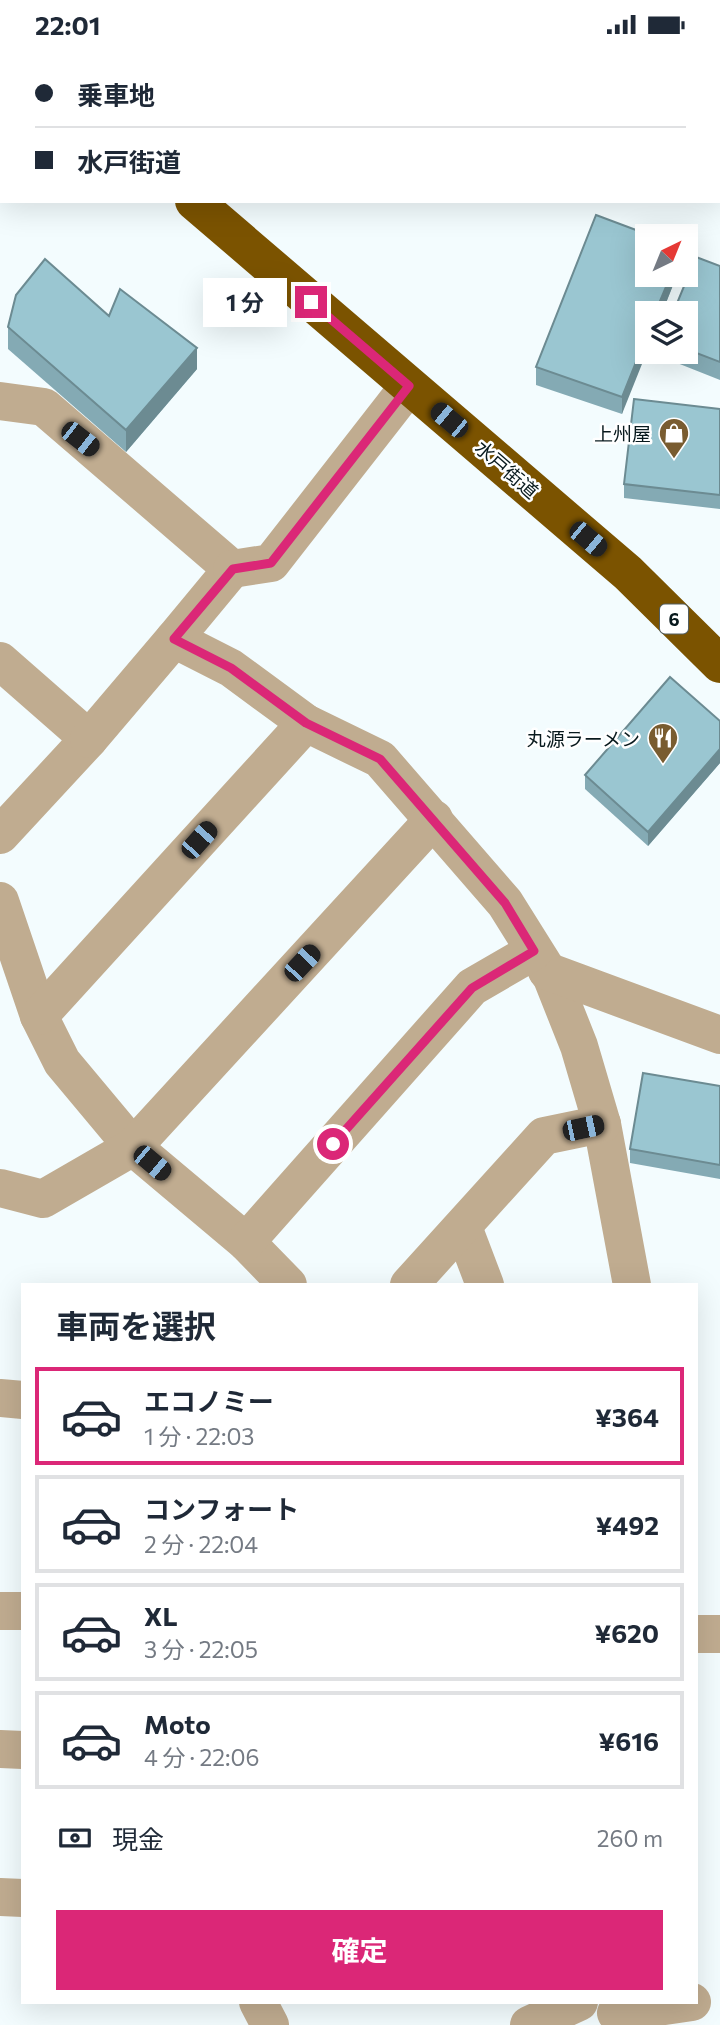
<!DOCTYPE html>
<html lang="ja">
<head>
<meta charset="utf-8">
<style>
	:root { --surface:#fff; --page:#f6f6f7; --text:#1f2937; --muted:#747a83; --line:#e0e1e3; --accent:#db2777 }
	body { margin:0; font-family:Commissioner,"Noto Sans JP",sans-serif; background:var(--page); color:var(--text); height:100vh; display:flex; flex-direction:column; font-size:26px; white-space:nowrap }
	* { box-sizing:border-box; margin:0 }
	p { font-size:23px; color:var(--muted) }
	.icon { flex:none; width:38px; height:38px; fill:none; stroke:currentColor; stroke-width:2; stroke-linecap:round; stroke-linejoin:round }
	.map { position:relative; flex:1; overflow:hidden }
	.details { position:absolute; left:21px; top:1234px; width:677px; height:721px; display:flex; flex-direction:column; background:var(--surface); border-radius:0px; box-shadow:0 7px 28px #0002 }
	.details>* { flex:none }
	.banner { position:absolute; left:0px; top:0px; width:721px; height:154px; box-shadow:0 7px 28px #0002; display:grid; align-content:center; height:154px; padding:0 35px; background:var(--surface) }
	.needle { width:46px; rotate:43deg }
	.buttons { position:absolute; left:635px; top:175px; display:grid; gap:14px }
	.buttons a { display:grid; place-items:center; width:63px; height:63px; border-radius:0px; background:var(--surface); box-shadow:0 7px 28px #0002; font-size:35px }
	.end { position:absolute; width:32px; height:32px; margin:-16px; border:9px solid #db2777; background:#fff; box-shadow:0 0 0 4px #fff }
	.from { border-radius:50% }
	.bubble { position:absolute; height:49px; border-radius:0px; background:var(--surface); box-shadow:0 7px 28px #0002; font-size:23px; font-weight:700; line-height:49px; text-align:center }
	.car { position:absolute; width:21px; height:42px; margin:-21px -10px; border-radius:9px; box-shadow:0 0 5px 2px #0007; background:linear-gradient(#222 24%,#8ab4d8 0 40%,#222 0 76%,#8ab4d8 0 86%,#222 0) }
	.banner b { display:flex; align-items:center; gap:24px; height:66px; font-size:26px }
	.banner b+b { border-top:2px solid var(--line) }
	.banner i { width:18px; height:18px; background:var(--text) }
	ul { padding:0; list-style:none }
	li { display:flex; align-items:center; gap:21px; height:98px; margin:0 14px 10px; padding:0 21px; border:4px solid var(--line); border-radius:0px }
	li div { flex:1 }
	li b { display:block; font-size:26px }
	li em { font-style:normal; font-weight:700 }
	li.active { border-color:var(--accent) }
	li>.icon { width:63px; height:63px; stroke-width:1.5 }
	h2 { padding:0 35px; font-size:32px; line-height:84px }
	.pay { display:flex; align-items:center; gap:18px; height:77px; padding:0 35px; font-size:26px }
	.pay p { margin-inline-start:auto }
	.action { display:flex; gap:14px; margin-top:auto; padding:14px 35px }
	.action a { flex:1; height:80px; border-radius:0px; background:var(--accent); color:#fff; font-size:28px; font-weight:700; line-height:80px; text-align:center }
	.status { display:flex; justify-content:space-between; align-items:center; height:49px; padding:0 35px; background:var(--surface); direction:ltr }
	.status svg { height:19px; fill:currentColor }
	.map>svg:first-child { display:block }
	.lines { fill:none; stroke-linecap:round; stroke-linejoin:round }
	.street { stroke:#c0ac90; stroke-width:38 }
	.highway { stroke:#7b5300; stroke-width:38 }
	.wall { fill:#84aab4 }
	.shaded-wall { fill:#6c8b92 }
	.building { fill:#9ac6d1; stroke:#6c8b92; stroke-width:2 }
	.route { stroke:#db2777; stroke-width:9 }
	.labels { text-anchor:middle; dominant-baseline:central; stroke-width:5; stroke-linejoin:round; paint-order:stroke }
	.shield { fill:#fff; stroke:#525e61; stroke-width:2 }
	.shield-label { font-size:18px; font-weight:bold; fill:#08191d }
	.poi-label { font-size:19px; fill:#08191d; stroke:#fff; text-anchor:end }
	.street-label { font-size:19px; fill:#08191d; stroke:#fff }
</style>
</head>
<body>
<div class="status"><b>22:01</b><svg viewBox="0 0 49 12"><path d="M0 12V9h3v3zM5 12V6h3v6zM10 12V3h3v9zM15 12V0h3v12zM26 1h20v11H26zM47 4h2v5h-2z"/></svg></div>
<div class="map">
<svg width="720" height="1976" viewBox="0 0 720 1976">
	<rect width="100%" height="100%" fill="#f3fcfe"/>
	<g class="lines">
		<g class="street">
			<polyline points="162,2 162,0"/>
			<polyline points="670,2 671,0"/>
			<polyline points="719,64 720,64"/>
			<polyline points="0,352 44,358 232,520 174,590 231,619 306,674 380,710 505,854 552,929 579,997 602,1075 632,1236"/>
			<polyline points="232,520 271,514 409,337"/>
			<polyline points="0,612 89,690 0,786"/>
			<polyline points="89,690 174,590"/>
			<polyline points="0,852 39,967 62,1013 133,1098 246,1193 288,1236"/>
			<polyline points="547,922 720,986"/>
			<polyline points="39,967 306,674"/>
			<polyline points="0,1139 43,1150 133,1098 434,770"/>
			<polyline points="463,1178 485,1236"/>
			<polyline points="246,1193 472,938 534,902"/>
			<polyline points="409,1236 544,1087 602,1075"/>
			<polyline points="0,1349 23,1351"/>
			<polyline points="0,1562 23,1562"/>
			<polyline points="696,1585 720,1585"/>
			<polyline points="0,1700 23,1701"/>
			<polyline points="0,1848 23,1849"/>
			<polyline points="258,1953 270,1976"/>
			<polyline points="616,1964 692,1953"/>
			<polyline points="529,1976 579,1953"/>
		</g>
		<g class="highway">
			<polyline points="16,0 18,2"/>
			<polyline points="194,152 628,524 720,615"/>
		</g>
	</g>
	<g class="wall">
		<polygon points="720,217 720,331 662,308 662,303 686,303 686,264"/>
		<polygon points="677,226 662,264 648,264 622,365 536,336 536,318"/>
		<polygon points="109,267 197,320 126,403 8,300 8,278"/>
		<polygon points="720,360 720,460 624,449 624,435"/>
		<polygon points="720,672 720,714 648,797 585,740 585,726"/>
		<polygon points="720,1037 720,1130 630,1114 630,1100"/>
	</g>
	<g class="shaded-wall">
		<polygon points="671,226 677,226 662,264 655,264"/>
		<polygon points="648,283 648,300 622,365 622,348"/>
		<polygon points="197,299 197,320 126,403 126,381"/>
		<polygon points="720,700 720,714 648,797 648,783"/>
	</g>
	<g class="building">
		<polygon points="596,166 652,187 648,187 648,226 671,226 655,264 648,264 648,283 622,348 536,318"/>
		<polygon points="696,208 720,217 720,313 686,300 686,264 673,264"/>
		<polygon points="45,210 109,267 120,240 197,299 126,381 8,278 16,246"/>
		<polygon points="634,350 720,360 720,446 624,435"/>
		<polygon points="670,628 720,672 720,700 648,783 585,726"/>
		<polygon points="643,1024 720,1037 720,1116 630,1100"/>
	</g>
	<g class="lines">
		<polyline class="route" points="311,253 409,337 271,514 233,520 174,590 231,619 306,674 380,710 505,854 534,902 472,939 333,1095"/>
	</g>
	<defs>
		<g id="shop-pin" transform="scale(1.575)"><path d="M0 17L-7.5 6A9.5 9.5 0 1 1 7.5 6Z" fill="#795c30" stroke="#fff"/><path d="M-5-2.5h2.3a2.7 3.5 0 0 1 5.4 0H5L5.5 6h-11ZM-1.5-2.5h3a1.5 2.3 0 0 0-3 0Z" fill="#fff"/></g>
		<g id="restaurant-pin" transform="scale(1.575)"><path d="M0 17L-7.5 6A9.5 9.5 0 1 1 7.5 6Z" fill="#795c30" stroke="#fff"/><path d="M-5-6h1v4h1v-4h1v4h1v-4h1v5L-1.5 .5V6h-2V.5L-5-1ZM5-6V6H3V1.5H1.5Q1.5-4 5-6Z" fill="#fff"/></g>
	</defs>
	<g fill-rule="evenodd">
		<use href="#shop-pin" x="674" y="384"/>
		<use href="#restaurant-pin" x="663" y="689"/>
	</g>
	<g class="labels">
		<rect class="shield" x="660" y="555.5" width="28" height="29" rx="5"/>
		<g class="shield-label">
			<text x="674" y="570">6</text>
		</g>
		<g class="poi-label">
			<text x="651" y="384">上州屋</text>
			<text x="640" y="689">丸源ラーメン</text>
		</g>
		<g class="street-label">
			<text transform="translate(507 420) rotate(41)">水戸街道</text>
		</g>
	</g>
</svg>
<div class="buttons">
<a><svg class="needle" viewBox="-14 -14 28 28"><path d="M0-13l5 13h-10z" fill="#e53935"/><path d="M0 13l5-13h-10z" fill="#747a83"/></svg></a>
<a><svg class="icon" aria-label="layers" viewBox="0 0 24 24"><path d="M12 4l9 5-9 5-9-5zM3 14l9 5 9-5"/></svg></a>
</div>
<i class="end from" style="left:333px;top:1095px"></i>
<i class="end" style="left:311px;top:253px"></i>
<div class="bubble" style="left:203px;top:229px;width:84px">1 分</div>
<i class="car" style="left:449px;top:371px;rotate:310deg"></i>
<i class="car" style="left:80px;top:390px;rotate:128deg"></i>
<i class="car" style="left:588px;top:490px;rotate:130deg"></i>
<i class="car" style="left:199px;top:791px;rotate:42deg"></i>
<i class="car" style="left:302px;top:914px;rotate:43deg"></i>
<i class="car" style="left:583px;top:1079px;rotate:78deg"></i>
<i class="car" style="left:152px;top:1114px;rotate:130deg"></i>
<div class="banner">
<b><i class="from"></i>乗車地</b>
<b><i></i>水戸街道</b>
</div>
<section class="details">
<h2>車両を選択</h2>
<ul>
<li class="active"><svg class="icon" aria-label="car" viewBox="0 0 24 24"><path d="M5 17H2v-5l4-1 3-4h7l3 4 3 1v5h-3M9 17h6M6 11h13"/><circle cx="7" cy="17" r="2"/><circle cx="17" cy="17" r="2"/></svg><div><b>エコノミー</b><p>1 分 · 22:03</p></div><em>¥364</em></li>
<li><svg class="icon" aria-label="car" viewBox="0 0 24 24"><path d="M5 17H2v-5l4-1 3-4h7l3 4 3 1v5h-3M9 17h6M6 11h13"/><circle cx="7" cy="17" r="2"/><circle cx="17" cy="17" r="2"/></svg><div><b>コンフォート</b><p>2 分 · 22:04</p></div><em>¥492</em></li>
<li><svg class="icon" aria-label="car" viewBox="0 0 24 24"><path d="M5 17H2v-5l4-1 3-4h7l3 4 3 1v5h-3M9 17h6M6 11h13"/><circle cx="7" cy="17" r="2"/><circle cx="17" cy="17" r="2"/></svg><div><b>XL</b><p>3 分 · 22:05</p></div><em>¥620</em></li>
<li><svg class="icon" aria-label="car" viewBox="0 0 24 24"><path d="M5 17H2v-5l4-1 3-4h7l3 4 3 1v5h-3M9 17h6M6 11h13"/><circle cx="7" cy="17" r="2"/><circle cx="17" cy="17" r="2"/></svg><div><b>Moto</b><p>4 分 · 22:06</p></div><em>¥616</em></li>
</ul>
<div class="pay"><svg class="icon" aria-label="cash" viewBox="0 0 24 24"><path d="M3 7h18v10H3z"/><circle cx="12" cy="12" r="2"/></svg>現金<p>260 m</p></div>
<div class="action"><a>確定</a></div>
</section>
</div>
</body>
</html>
